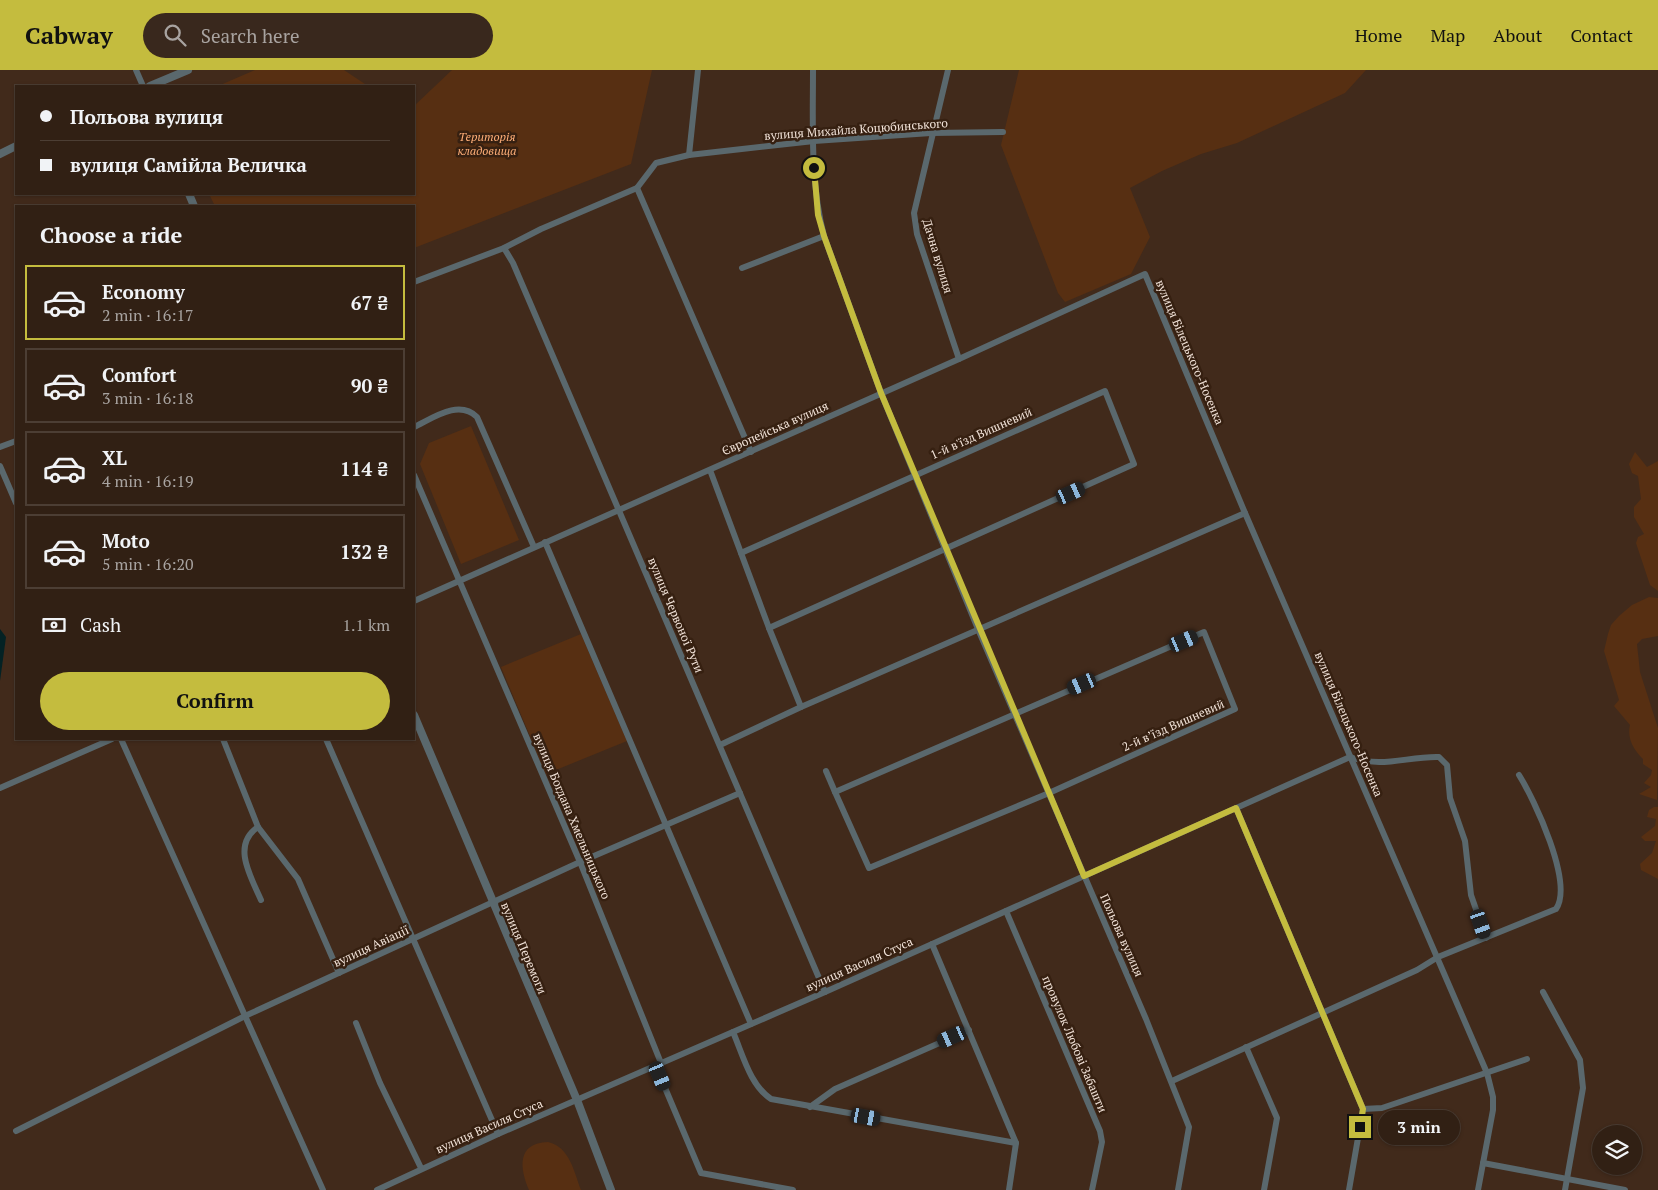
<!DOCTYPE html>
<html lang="en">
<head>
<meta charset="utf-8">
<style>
	:root { --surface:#312014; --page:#39281d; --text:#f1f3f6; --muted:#a8a3a0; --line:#4c3e34; --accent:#c4bc3e }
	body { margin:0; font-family:"PT Serif",serif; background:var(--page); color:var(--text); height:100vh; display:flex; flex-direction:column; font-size:19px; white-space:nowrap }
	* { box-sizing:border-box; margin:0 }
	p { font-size:16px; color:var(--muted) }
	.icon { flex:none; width:28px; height:28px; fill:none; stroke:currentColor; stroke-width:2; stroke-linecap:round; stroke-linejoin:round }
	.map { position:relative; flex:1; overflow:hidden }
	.details { position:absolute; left:15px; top:135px; width:400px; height:535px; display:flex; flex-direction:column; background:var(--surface); border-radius:0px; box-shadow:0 1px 4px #0004,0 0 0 1px var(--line) }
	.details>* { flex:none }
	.guide { position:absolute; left:15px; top:15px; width:400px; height:110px; border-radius:0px; box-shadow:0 1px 4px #0004,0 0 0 1px var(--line); display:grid; align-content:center; height:110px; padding:0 25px; background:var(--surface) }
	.tools { position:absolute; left:1592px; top:1055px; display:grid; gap:10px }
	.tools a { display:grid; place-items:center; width:50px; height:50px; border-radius:50%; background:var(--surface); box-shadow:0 1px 4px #0004,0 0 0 1px var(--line); font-size:25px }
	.end { position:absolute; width:22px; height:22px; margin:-11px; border:6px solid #c4bc3e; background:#111; box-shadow:0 0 0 2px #111 }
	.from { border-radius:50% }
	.bubble { position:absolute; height:35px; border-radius:18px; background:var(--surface); box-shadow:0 1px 4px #0004,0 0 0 1px var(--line); font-size:16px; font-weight:800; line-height:35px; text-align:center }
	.car { position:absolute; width:15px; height:30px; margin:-15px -8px; border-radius:6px; box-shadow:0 0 4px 1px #0007; background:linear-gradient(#222 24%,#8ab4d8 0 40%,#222 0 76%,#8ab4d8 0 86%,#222 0) }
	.guide b { display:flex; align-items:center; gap:18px; height:48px; font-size:19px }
	.guide b+b { border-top:1px solid var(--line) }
	.guide i { width:12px; height:12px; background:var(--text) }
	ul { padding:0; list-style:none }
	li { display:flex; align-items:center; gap:15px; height:75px; margin:0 10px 8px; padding:0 15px; border:2px solid var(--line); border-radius:0px }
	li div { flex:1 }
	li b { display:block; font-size:19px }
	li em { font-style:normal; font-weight:800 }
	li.on { border-color:var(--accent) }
	li>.icon { width:45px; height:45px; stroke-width:1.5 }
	h2 { padding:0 25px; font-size:22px; line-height:60px }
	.pay { display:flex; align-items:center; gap:12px; height:55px; padding:0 25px; font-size:19px }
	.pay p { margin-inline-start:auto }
	.primary-button { display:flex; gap:10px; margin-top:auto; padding:10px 25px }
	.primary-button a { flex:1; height:58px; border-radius:30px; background:var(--accent); color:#111; font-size:20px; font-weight:800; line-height:58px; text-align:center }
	header { display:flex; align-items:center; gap:30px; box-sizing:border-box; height:70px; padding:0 25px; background:var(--accent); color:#111 }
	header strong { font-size:24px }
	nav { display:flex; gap:28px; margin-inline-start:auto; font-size:18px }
	.search { width:350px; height:45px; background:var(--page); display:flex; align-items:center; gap:12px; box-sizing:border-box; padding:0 18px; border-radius:28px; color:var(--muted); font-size:19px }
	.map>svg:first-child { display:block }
	.green { fill:#572f12 }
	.water { fill:#042224 }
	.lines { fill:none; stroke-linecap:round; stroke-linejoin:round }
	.minor { stroke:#5a686d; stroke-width:6 }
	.tertiary { stroke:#5a686d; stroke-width:8 }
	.route { stroke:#c4bc3e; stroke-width:6 }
	.labels { text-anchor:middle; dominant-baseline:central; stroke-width:5; stroke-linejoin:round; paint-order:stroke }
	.street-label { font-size:12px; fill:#f3e4da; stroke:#362011 }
	.park-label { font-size:12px; font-style:italic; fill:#fdad77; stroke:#362011 }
</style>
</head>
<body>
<header>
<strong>Cabway</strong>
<div class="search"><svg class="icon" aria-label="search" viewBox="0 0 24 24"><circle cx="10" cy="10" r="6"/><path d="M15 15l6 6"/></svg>Search here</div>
<nav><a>Home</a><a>Map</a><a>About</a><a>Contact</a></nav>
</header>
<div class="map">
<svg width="1658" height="1120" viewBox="0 0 1658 1120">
	<rect width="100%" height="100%" fill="#412a1b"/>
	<g class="green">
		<polygon points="255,0 344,0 368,16 218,16"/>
		<polygon points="452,0 652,0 631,94 414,178 414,136 215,136 209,124 414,124 414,36"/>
		<polygon points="1019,0 1366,0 1345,23 1237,73 1201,84 1162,101 1130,118 1150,167 1131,204 1065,232 1058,223 1001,75"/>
		<polygon points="471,356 519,470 461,494 420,394 429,373"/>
		<polygon points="1635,382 1647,397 1658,391 1658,521 1650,515 1636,473 1638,467 1644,464 1634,447 1634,437 1641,429 1638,406 1632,403 1629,394"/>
		<path d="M1649,527L1658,528V566L1642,569L1637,574L1640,602L1658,658L1657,730L1639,724L1651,717L1644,713L1651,705L1652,700L1643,694V689C1633,679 1627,668 1630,655L1614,636L1619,630L1604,581L1608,564L1611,555L1619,546L1632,535Z"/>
		<polygon points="581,564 627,671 546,704 501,597"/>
		<polygon points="1654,737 1658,737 1658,809 1641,800 1640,794 1652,783 1656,771 1645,771 1641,767 1655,756 1656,749 1647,747 1649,740"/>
		<path d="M548,1072C570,1077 574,1102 581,1120H529C520,1099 516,1073 548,1072Z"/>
	</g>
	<polygon class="water" points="0,559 6,567 0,611"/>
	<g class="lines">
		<g class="minor">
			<polyline points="136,0 143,16"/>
			<path d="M813,0C813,55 810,112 824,166L881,323L978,559L1146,949L1189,1057L1178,1120"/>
			<polyline points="948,0 914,143 917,164 959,289"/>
			<polyline points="689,85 698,0"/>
			<polyline points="637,118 751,382"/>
			<polyline points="504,178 513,193 825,922"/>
			<polyline points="742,198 824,166"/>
			<polyline points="414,212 504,178 541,159 637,118 656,93 689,85 814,71 931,63 1003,62"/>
			<path d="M414,357C433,348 459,329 477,347L534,477"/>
			<polyline points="0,377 16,371"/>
			<polyline points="0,396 16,433"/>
			<polyline points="710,400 769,558 801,637 1245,443"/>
			<polyline points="414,405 580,792 661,993 660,1006 701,1103 793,1120"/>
			<polyline points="545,472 751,954"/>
			<polyline points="741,483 1105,321 1134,394 1125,398 769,558"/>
			<polyline points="414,531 959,289 1145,204 1245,443 1487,1003 1493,1027 1493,1040 1478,1120"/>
			<polygon points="1204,562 1235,639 1049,723 869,798 835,722"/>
			<polyline points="121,669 323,1120"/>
			<polyline points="223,669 258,757 298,809 339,903"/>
			<polyline points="326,669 498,1064"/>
			<polyline points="720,675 801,637"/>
			<polyline points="826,701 835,722"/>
			<polyline points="0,718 112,669"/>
			<polyline points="1236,738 1363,1039 1349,1120"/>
			<path d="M258,757C231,775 251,807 261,830"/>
			<polyline points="1006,841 1100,1061 1102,1072 1092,1120"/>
			<polyline points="932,874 1016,1073 1009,1120"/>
			<polyline points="1543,922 1580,990 1583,1018 1565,1120"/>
			<polyline points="356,953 380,1013 421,1098"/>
			<path d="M733,962C743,985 750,1015 771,1029L1016,1073"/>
			<polyline points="1246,977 1277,1048 1264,1120"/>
			<path d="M1172,1011L1417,900L1438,887L1556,839C1574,813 1534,729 1519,705"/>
			<polyline points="810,1037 835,1019 969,960"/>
			<polyline points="1363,1039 1382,1038 1527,989"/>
			<polyline points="16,1061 245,946 580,792 740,723"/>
			<polyline points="1483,1093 1625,1120"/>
			<path d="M377,1120L498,1064L825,922L1350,687C1383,699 1407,686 1439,687L1447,695L1450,728L1465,771L1471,825L1486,868"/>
		</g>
		<g class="tertiary">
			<polyline points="150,16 188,0"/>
			<polyline points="0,84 16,76"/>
			<polyline points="189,124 194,136"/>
			<polyline points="414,645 577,1030 611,1120"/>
		</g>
	</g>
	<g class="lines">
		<polyline class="route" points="814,98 818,145 824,166 881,323 1084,806 1236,738 1363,1039 1360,1057"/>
	</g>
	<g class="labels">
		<g class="street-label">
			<text transform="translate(856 59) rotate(-4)">вулиця Михайла Коцюбинського</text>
			<text transform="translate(938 186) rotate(73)">Дачна вулиця</text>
			<text transform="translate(1190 282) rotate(67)">вулиця Білецького-Носенка</text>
			<text transform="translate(775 358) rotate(-24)">Європейська вулиця</text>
			<text transform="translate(981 363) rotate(-24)">1-й в'їзд Вишневий</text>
			<text transform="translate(676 545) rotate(67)">вулиця Червоної Рути</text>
			<text transform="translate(1349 654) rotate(67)">вулиця Білецького-Носенка</text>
			<text transform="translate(1173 655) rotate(-24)">2-й вʼїзд Вишневий</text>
			<text transform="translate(572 746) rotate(67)">вулиця Богдана Хмельницького</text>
			<text transform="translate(1122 865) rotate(66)">Польова вулиця</text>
			<text transform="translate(371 876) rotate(-25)">вулиця Авіації</text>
			<text transform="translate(524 878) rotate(67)">вулиця Перемоги</text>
			<text transform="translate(859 894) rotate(-24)">вулиця Василя Стуса</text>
			<text transform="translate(1075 974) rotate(67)">провулок Любові Забашти</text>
			<text transform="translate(489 1056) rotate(-24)">вулиця Василя Стуса</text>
		</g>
		<g class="park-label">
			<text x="487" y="66">Територія<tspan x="487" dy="14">кладовища</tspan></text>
		</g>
	</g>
</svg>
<div class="tools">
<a><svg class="icon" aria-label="layers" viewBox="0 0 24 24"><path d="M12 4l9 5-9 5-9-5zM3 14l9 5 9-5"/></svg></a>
</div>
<i class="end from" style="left:814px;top:98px"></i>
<i class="end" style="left:1360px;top:1057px"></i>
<div class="bubble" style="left:1378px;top:1040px;width:82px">3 min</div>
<i class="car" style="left:1071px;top:423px;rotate:66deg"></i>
<i class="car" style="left:1184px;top:571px;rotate:67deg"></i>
<i class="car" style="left:1082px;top:614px;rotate:247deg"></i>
<i class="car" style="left:1481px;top:854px;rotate:161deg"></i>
<i class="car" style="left:952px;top:967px;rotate:246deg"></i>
<i class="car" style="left:660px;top:1006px;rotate:157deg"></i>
<i class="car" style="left:866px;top:1047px;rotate:100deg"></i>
<div class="guide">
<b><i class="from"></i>Польова вулиця</b>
<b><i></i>вулиця Самійла Величка</b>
</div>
<section class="details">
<h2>Choose a ride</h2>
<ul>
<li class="on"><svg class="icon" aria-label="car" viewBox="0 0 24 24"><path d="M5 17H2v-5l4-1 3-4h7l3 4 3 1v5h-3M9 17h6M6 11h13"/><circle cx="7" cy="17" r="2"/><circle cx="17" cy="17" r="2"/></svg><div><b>Economy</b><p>2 min · 16:17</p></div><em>67 ₴</em></li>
<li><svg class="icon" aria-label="car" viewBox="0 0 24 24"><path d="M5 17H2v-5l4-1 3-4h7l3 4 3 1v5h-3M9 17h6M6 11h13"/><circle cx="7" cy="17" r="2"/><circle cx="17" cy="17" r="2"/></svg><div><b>Comfort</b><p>3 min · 16:18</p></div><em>90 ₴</em></li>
<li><svg class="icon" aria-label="car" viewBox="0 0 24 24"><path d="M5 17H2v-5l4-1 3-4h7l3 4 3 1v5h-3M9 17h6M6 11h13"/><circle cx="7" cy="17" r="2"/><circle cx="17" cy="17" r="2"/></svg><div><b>XL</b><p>4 min · 16:19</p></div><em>114 ₴</em></li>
<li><svg class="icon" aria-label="car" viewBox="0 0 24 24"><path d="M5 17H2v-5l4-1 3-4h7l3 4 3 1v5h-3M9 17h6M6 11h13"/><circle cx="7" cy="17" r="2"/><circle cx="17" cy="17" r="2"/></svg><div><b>Moto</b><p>5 min · 16:20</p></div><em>132 ₴</em></li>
</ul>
<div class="pay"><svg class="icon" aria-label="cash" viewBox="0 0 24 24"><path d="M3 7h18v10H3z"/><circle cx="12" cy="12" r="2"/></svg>Cash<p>1.1 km</p></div>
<div class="primary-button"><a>Confirm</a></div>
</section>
</div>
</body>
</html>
